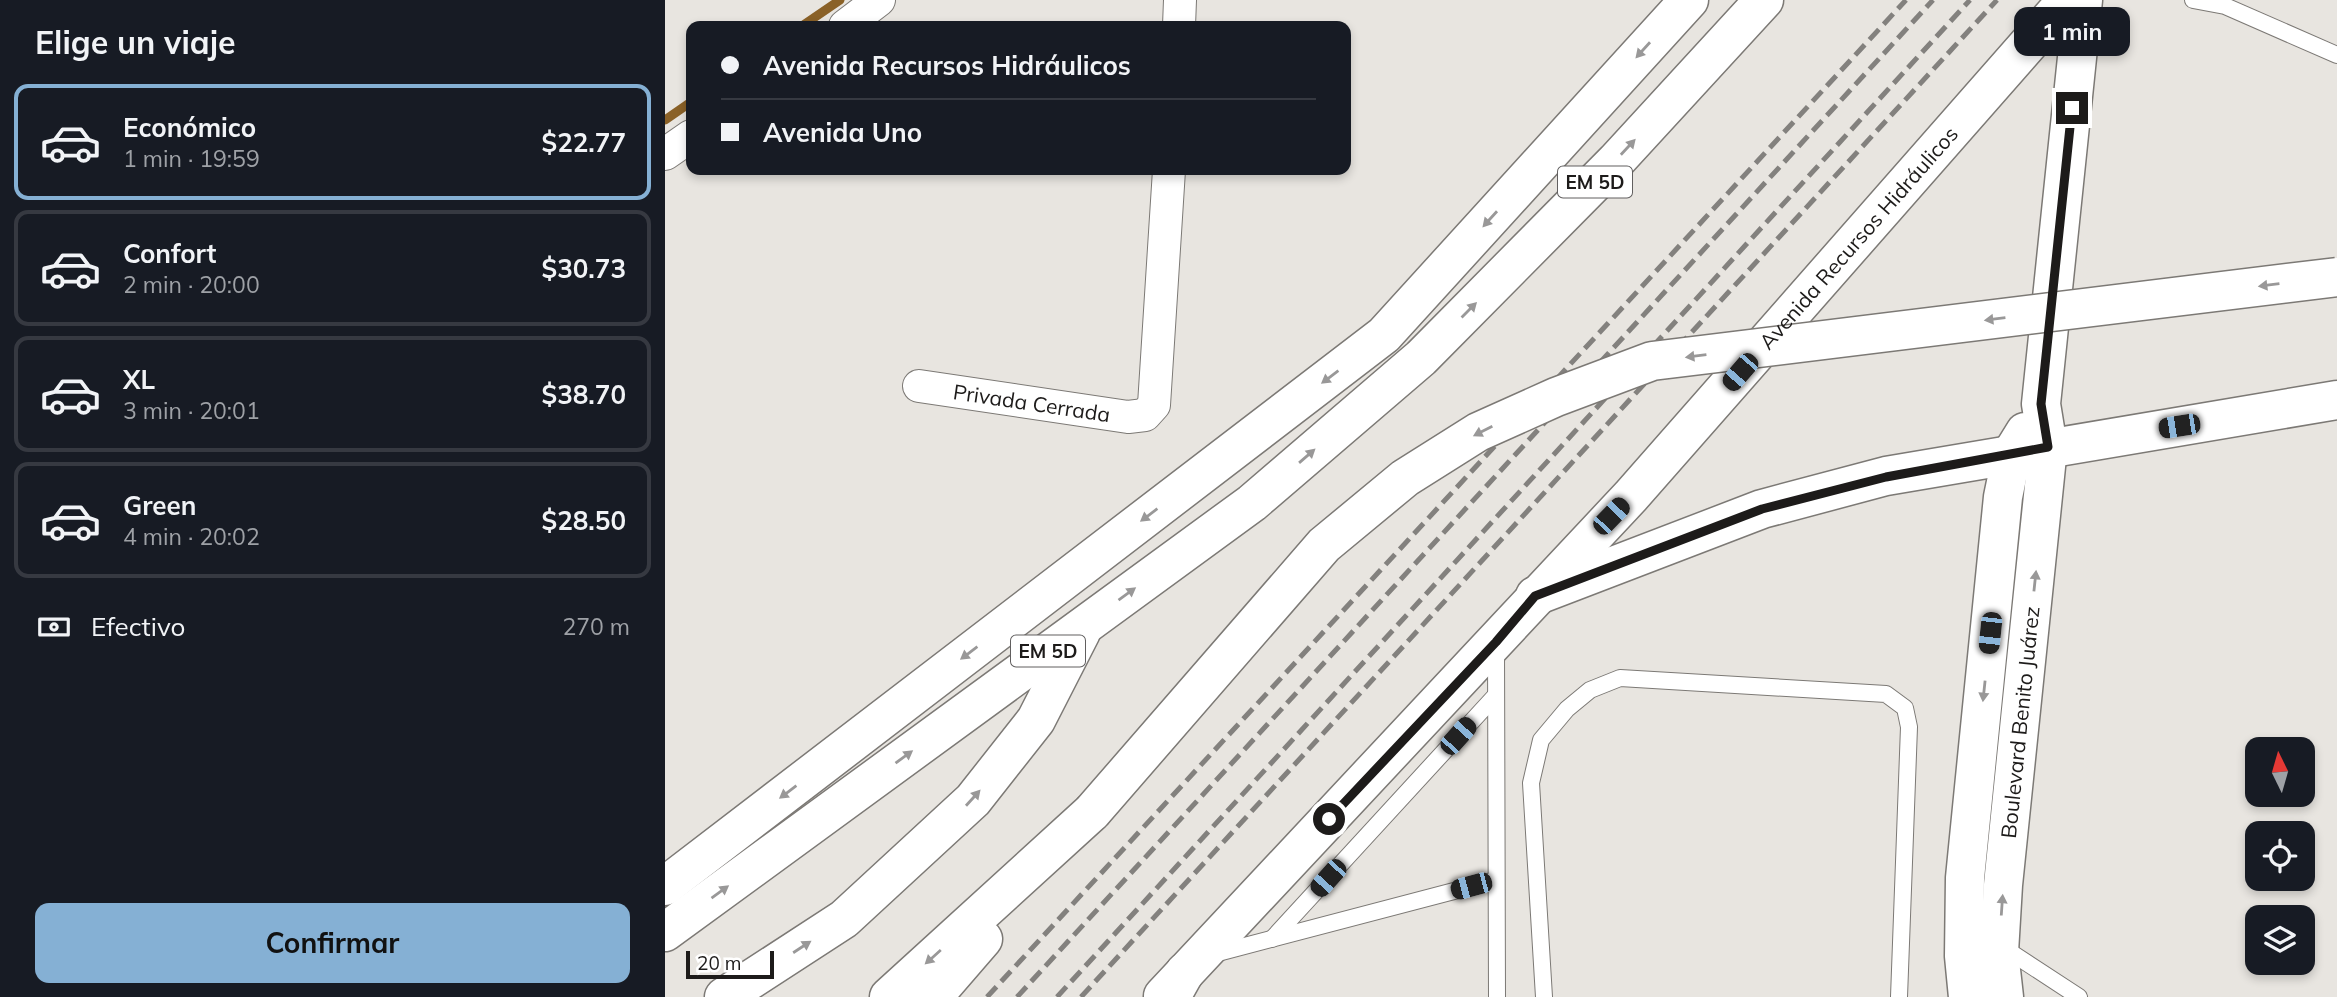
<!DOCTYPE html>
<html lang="es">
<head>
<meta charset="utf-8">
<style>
	:root { --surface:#171b24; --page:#20242c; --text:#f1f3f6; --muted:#9ea1a6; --line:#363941; --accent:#85b0d4 }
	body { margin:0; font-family:Mulish,sans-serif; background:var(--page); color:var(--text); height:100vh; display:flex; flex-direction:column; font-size:26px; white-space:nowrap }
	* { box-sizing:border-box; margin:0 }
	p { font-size:23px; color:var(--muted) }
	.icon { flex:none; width:38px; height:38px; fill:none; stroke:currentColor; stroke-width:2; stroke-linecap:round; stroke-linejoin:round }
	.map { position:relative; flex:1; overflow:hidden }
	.side { display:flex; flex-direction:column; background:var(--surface); width:665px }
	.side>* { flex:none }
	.top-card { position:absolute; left:21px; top:21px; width:665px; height:154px; border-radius:14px; box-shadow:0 4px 10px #0003; display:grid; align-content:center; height:154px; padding:0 35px; background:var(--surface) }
	.needle { width:46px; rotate:355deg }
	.fabs { position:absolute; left:1580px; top:737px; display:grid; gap:14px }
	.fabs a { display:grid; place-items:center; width:70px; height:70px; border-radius:14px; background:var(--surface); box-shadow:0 4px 10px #0003; font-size:35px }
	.scale { position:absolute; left:21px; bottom:18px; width:88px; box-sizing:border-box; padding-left:7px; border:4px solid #1d1b1a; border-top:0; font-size:19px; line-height:24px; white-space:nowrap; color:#1d1b1a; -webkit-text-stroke:5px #fff; paint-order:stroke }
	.end { position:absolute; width:32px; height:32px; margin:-16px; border:9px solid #1d1b1a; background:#fff; box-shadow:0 0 0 4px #fff }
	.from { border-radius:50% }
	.bubble { position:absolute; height:49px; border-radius:14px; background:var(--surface); box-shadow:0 4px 10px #0003; font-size:23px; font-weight:700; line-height:49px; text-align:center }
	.car { position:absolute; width:21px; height:42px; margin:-21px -10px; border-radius:9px; box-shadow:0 0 5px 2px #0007; background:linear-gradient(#222 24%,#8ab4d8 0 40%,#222 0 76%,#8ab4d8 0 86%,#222 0) }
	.top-card b { display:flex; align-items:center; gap:24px; height:66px; font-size:26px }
	.top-card b+b { border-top:2px solid var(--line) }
	.top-card i { width:18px; height:18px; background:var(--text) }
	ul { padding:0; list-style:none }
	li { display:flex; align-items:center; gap:21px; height:116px; margin:0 14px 10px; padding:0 21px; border:4px solid var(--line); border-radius:14px }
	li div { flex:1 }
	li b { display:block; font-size:26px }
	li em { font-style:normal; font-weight:700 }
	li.current { border-color:var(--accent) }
	li>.icon { width:63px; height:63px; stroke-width:1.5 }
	h2 { padding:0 35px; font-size:32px; line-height:84px }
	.pay { display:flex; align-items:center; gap:18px; height:77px; padding:0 35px; font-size:26px }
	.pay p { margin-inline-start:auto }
	.button { display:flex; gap:14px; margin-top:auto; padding:14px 35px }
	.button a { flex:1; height:80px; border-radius:14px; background:var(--accent); color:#111; font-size:28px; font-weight:700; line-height:80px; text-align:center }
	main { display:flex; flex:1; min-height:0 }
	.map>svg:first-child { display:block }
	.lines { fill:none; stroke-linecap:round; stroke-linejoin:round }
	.stream { stroke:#8a6127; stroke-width:9 }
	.lane-casing { stroke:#7c7975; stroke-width:18 }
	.street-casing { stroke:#7c7975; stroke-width:34 }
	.secondary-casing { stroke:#7c7975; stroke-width:41 }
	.primary-casing { stroke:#7c7975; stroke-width:41 }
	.highway-casing { stroke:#7c7975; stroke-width:41 }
	.lane { stroke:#fff; stroke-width:16 }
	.street { stroke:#fff; stroke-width:32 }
	.secondary { stroke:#fff; stroke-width:38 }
	.primary { stroke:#fff; stroke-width:38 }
	.highway { stroke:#fff; stroke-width:38 }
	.rail { stroke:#83817e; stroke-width:5; stroke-dasharray:14 7; stroke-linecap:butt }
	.highway-bridge-casing { stroke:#7c7975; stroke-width:41; stroke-linecap:butt }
	.highway-bridge { stroke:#fff; stroke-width:38 }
	.oneway { fill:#999898 }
	.route { stroke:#1d1b1a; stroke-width:9 }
	.labels { text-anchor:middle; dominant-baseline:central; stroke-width:7; stroke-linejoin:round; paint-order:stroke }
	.shield { fill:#fff; stroke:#615f5f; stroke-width:2 }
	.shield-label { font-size:19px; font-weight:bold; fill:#1d1b1a }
	.street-label { font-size:21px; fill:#1d1b1a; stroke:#fff }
</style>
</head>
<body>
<main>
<section class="side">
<h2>Elige un viaje</h2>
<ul>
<li class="current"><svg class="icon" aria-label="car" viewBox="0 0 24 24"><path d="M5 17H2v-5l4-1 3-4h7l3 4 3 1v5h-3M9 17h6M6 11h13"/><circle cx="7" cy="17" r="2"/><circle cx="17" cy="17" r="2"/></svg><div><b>Económico</b><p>1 min · 19:59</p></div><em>$22.77</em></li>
<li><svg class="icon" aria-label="car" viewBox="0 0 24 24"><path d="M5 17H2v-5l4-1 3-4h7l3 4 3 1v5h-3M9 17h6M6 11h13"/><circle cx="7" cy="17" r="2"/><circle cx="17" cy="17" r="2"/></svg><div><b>Confort</b><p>2 min · 20:00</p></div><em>$30.73</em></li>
<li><svg class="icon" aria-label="car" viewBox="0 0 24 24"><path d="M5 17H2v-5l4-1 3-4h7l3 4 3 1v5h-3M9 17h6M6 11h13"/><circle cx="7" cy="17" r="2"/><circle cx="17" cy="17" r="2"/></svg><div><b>XL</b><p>3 min · 20:01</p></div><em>$38.70</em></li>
<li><svg class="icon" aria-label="car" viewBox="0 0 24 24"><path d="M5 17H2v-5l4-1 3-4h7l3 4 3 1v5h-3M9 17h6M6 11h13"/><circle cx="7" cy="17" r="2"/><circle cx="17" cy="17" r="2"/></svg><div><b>Green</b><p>4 min · 20:02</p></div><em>$28.50</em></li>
</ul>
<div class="pay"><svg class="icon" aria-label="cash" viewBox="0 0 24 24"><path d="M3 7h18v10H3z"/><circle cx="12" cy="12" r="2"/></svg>Efectivo<p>270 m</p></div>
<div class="button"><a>Confirmar</a></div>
</section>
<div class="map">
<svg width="1672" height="997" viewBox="0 0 1672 997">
	<rect width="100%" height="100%" fill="#e8e5e0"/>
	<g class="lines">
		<g class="stream">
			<polyline points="137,26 175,0"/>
			<polyline points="0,120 26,102"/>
		</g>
		<g class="lane-casing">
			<g id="lane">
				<polyline points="1528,0 1560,6 1672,55"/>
				<polyline points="831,648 832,997"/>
				<polyline points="607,939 831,695"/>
				<polyline points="1336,946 1414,997"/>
				<polyline points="549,954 831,880"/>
				<polyline points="879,997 866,783 876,740 902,709 925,690 955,678 1221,694 1240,708 1244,727 1234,997"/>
			</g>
		</g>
		<g class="street-casing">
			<g id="street">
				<polyline points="180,26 214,0"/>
				<polyline points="514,26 515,0"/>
				<polyline points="0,154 26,136"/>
				<path id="s1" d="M254,386L463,417L480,415L489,405L504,170"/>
			</g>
		</g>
		<g class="secondary-casing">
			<g id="secondary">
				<polyline points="870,596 1097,509 1221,476 1672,400"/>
				<polyline points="1303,997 1299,956 1300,878 1338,497 1347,453 1360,432"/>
				<path id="s2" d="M1339,997L1334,952L1338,885L1383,447L1376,404L1418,0"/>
			</g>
		</g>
		<g class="primary-casing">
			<g id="primary">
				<path id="s3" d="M498,996L966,496L1402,0"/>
			</g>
		</g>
		<g class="highway-casing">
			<g id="highway">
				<polyline points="0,886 719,335 1024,0"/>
				<polyline points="0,932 587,503 756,358 951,161 1099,0"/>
				<polyline points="59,997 179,919 308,800 371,720 416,632"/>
				<polyline points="224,997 427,812"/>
				<polyline points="268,997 318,939"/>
				<polyline points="506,997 520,972"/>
			</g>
		</g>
		<use href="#lane" class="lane"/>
		<use href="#street" class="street"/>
		<use href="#secondary" class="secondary"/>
		<use href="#primary" class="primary"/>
		<use href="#highway" class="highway"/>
		<g class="rail">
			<polyline points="322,997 1241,0"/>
			<polyline points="352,997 1268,0"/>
			<polyline points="392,997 1305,0"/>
			<polyline points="416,997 1332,0"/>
		</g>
		<g class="highway-bridge-casing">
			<polyline id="highway-bridge" points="427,812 659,545 740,478 813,432 891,397 987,361 1672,277"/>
		</g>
		<use href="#highway-bridge" class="highway-bridge"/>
	</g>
	<defs><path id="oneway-solid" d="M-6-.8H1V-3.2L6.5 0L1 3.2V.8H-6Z" transform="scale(1.75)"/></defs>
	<g class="oneway">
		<use href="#oneway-solid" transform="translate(978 50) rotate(132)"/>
		<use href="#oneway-solid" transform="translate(963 147) rotate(-47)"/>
		<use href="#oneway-solid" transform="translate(825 219) rotate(132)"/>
		<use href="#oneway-solid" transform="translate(1604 285) rotate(173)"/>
		<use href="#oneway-solid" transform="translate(804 310) rotate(-45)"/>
		<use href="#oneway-solid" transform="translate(1330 319) rotate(173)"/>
		<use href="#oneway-solid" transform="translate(1031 356) rotate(173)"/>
		<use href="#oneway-solid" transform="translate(665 377) rotate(143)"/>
		<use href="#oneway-solid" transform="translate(818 431) rotate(153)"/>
		<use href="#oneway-solid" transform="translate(642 456) rotate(-41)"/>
		<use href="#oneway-solid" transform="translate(484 515) rotate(143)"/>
		<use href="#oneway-solid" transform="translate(1370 581) rotate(-84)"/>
		<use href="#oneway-solid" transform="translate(462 594) rotate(-36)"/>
		<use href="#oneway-solid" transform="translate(304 653) rotate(143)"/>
		<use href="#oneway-solid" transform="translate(1319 691) rotate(96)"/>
		<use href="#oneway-solid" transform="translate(239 757) rotate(-36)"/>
		<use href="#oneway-solid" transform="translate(123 792) rotate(143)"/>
		<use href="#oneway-solid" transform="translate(308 798) rotate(-48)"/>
		<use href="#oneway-solid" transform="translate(55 892) rotate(-36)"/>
		<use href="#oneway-solid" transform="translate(1337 905) rotate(-86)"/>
		<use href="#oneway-solid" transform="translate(137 947) rotate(-33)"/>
		<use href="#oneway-solid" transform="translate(268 957) rotate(138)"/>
	</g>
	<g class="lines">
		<polyline class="route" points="664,819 831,642 870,596 1097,509 1221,477 1383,447 1376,404 1407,108"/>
	</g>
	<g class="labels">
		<g class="shield">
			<rect x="893" y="166.5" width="74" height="31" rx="5"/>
			<rect x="346" y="635.5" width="74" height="31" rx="5"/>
		</g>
		<g class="shield-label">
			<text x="930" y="182">EM 5D</text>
			<text x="383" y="651">EM 5D</text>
		</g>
		<g class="street-label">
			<text stroke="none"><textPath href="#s3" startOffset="1029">Avenida Recursos Hidráulicos</textPath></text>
			<text stroke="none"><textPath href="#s1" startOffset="114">Privada Cerrada</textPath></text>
			<text stroke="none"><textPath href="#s2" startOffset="276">Boulevard Benito Juárez</textPath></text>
		</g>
	</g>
</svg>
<div class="fabs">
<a><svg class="needle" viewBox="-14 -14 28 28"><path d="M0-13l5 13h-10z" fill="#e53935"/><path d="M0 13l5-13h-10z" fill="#9ea1a6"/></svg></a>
<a><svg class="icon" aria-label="locate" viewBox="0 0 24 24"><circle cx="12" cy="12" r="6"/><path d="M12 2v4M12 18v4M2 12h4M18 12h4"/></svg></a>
<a><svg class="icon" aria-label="layers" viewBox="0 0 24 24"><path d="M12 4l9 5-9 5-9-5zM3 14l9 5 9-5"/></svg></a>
</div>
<div class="scale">20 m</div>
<i class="end from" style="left:664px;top:819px"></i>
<i class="end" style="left:1407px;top:108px"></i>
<div class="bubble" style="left:1349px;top:7px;width:116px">1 min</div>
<i class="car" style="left:1075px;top:372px;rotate:221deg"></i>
<i class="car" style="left:1514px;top:426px;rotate:261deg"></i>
<i class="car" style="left:946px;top:516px;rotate:44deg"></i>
<i class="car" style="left:1325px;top:633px;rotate:186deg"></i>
<i class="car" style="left:793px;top:736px;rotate:42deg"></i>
<i class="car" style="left:663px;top:878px;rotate:222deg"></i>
<i class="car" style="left:806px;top:886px;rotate:255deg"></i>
<div class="top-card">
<b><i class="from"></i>Avenida Recursos Hidráulicos</b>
<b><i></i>Avenida Uno</b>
</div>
</div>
</main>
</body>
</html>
